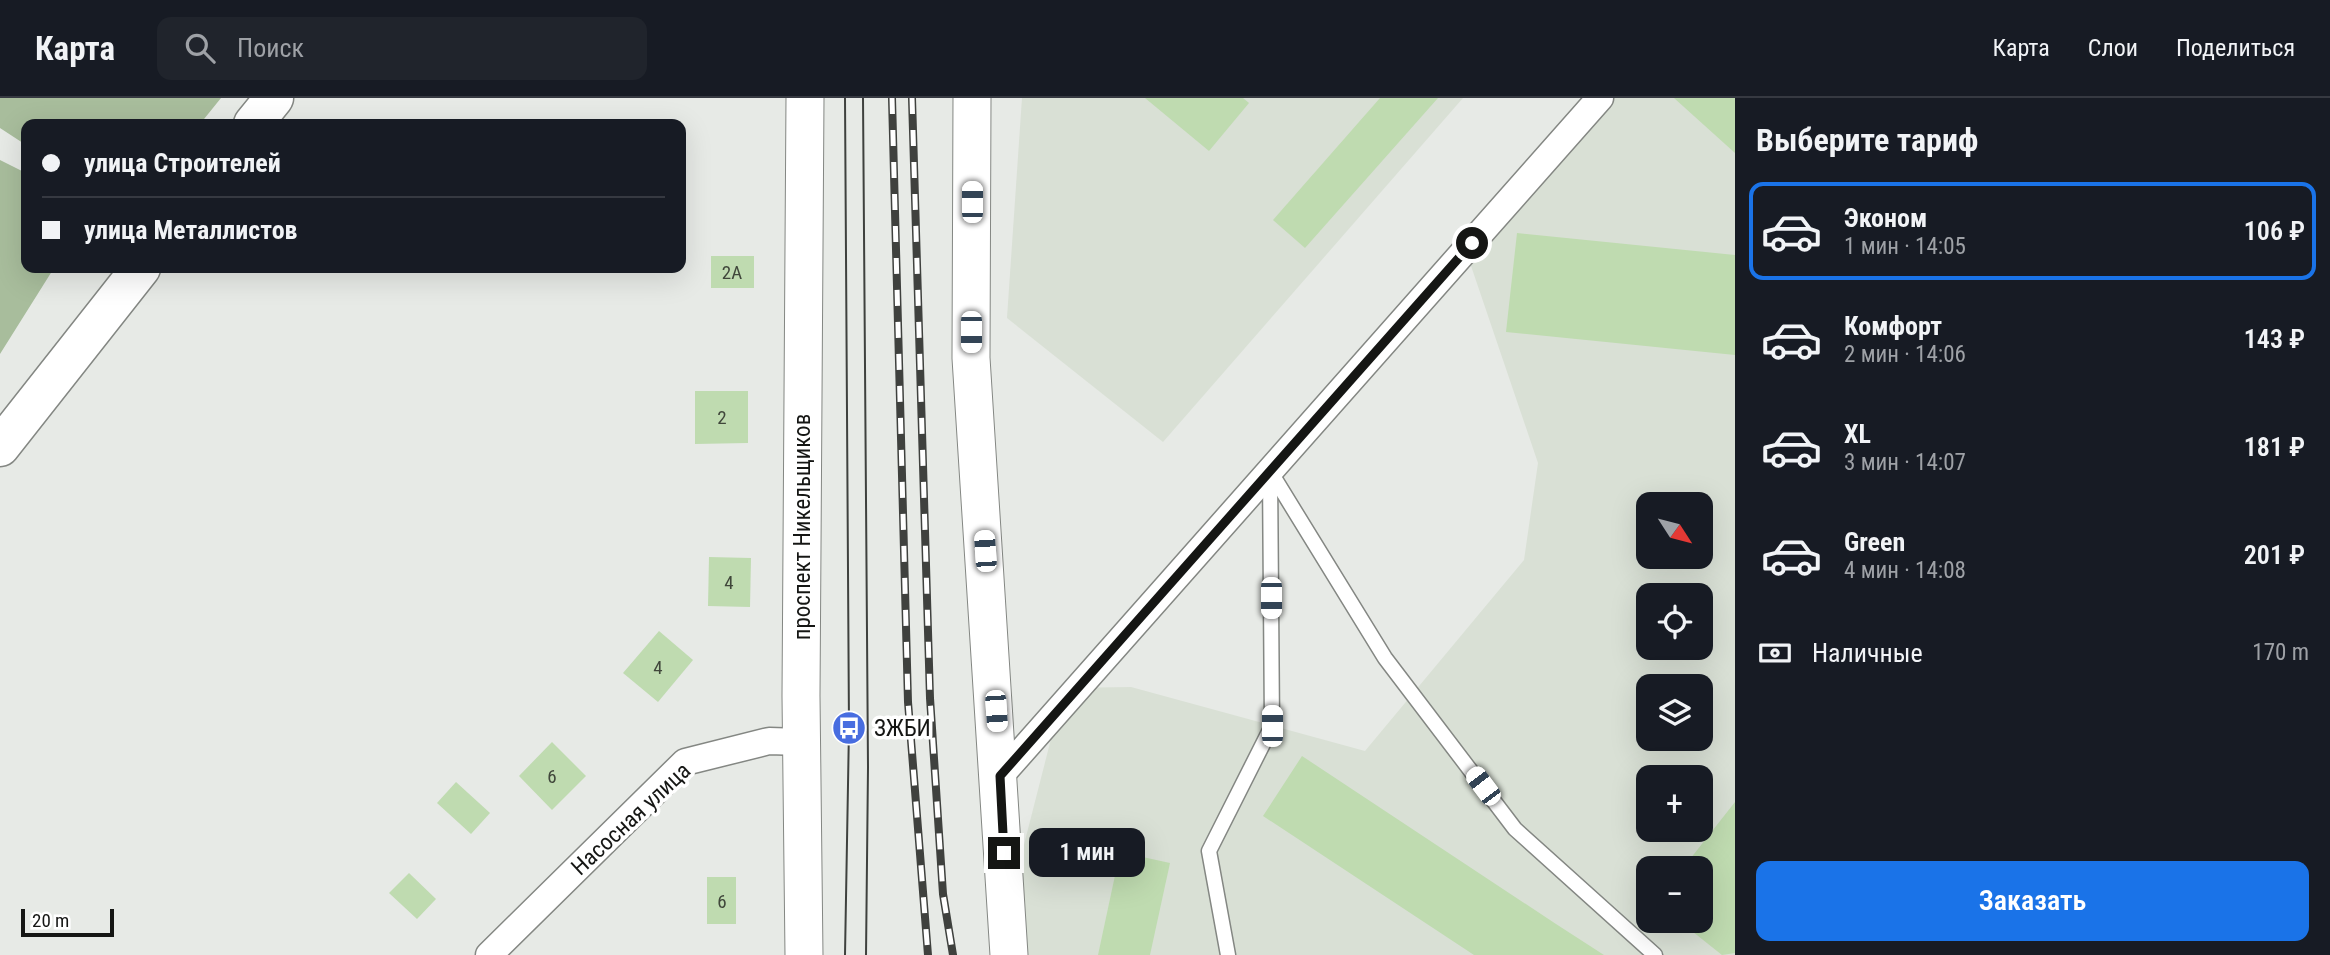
<!DOCTYPE html>
<html lang="ru">
<head>
<meta charset="utf-8">
<style>
	:root { --surface:#171b24; --page:#20242c; --text:#f1f3f6; --muted:#9ea1a6; --line:#363941; --accent:#1a73e8 }
	body { margin:0; font-family:"Roboto Condensed",sans-serif; background:var(--page); color:var(--text); height:100vh; display:flex; flex-direction:column; font-size:26px; white-space:nowrap }
	* { box-sizing:border-box; margin:0 }
	p { font-size:23px; color:var(--muted) }
	.icon { flex:none; width:38px; height:38px; fill:none; stroke:currentColor; stroke-width:2; stroke-linecap:round; stroke-linejoin:round }
	.map { position:relative; flex:1; overflow:hidden }
	.sheet { display:flex; flex-direction:column; background:var(--surface); width:595px }
	.sheet>* { flex:none }
	.guide { position:absolute; left:21px; top:21px; width:665px; height:154px; border-radius:14px; box-shadow:0 7px 28px #0002; display:grid; align-content:center; height:154px; padding:0 21px; background:var(--surface) }
	.needle { width:46px; rotate:126deg }
	.controls { position:absolute; left:1636px; top:394px; display:grid; gap:14px }
	.controls a { display:grid; place-items:center; width:77px; height:77px; border-radius:14px; background:var(--surface); box-shadow:0 7px 28px #0002; font-size:35px }
	.scale { position:absolute; left:21px; bottom:18px; width:93px; box-sizing:border-box; padding-left:7px; border:4px solid #151614; border-top:0; font-size:19px; line-height:24px; white-space:nowrap; color:#151614; -webkit-text-stroke:5px #fff; paint-order:stroke }
	.end { position:absolute; width:32px; height:32px; margin:-16px; border:9px solid #151614; background:#fff; box-shadow:0 0 0 4px #fff }
	.from { border-radius:50% }
	.bubble { position:absolute; height:49px; border-radius:14px; background:var(--surface); box-shadow:0 7px 28px #0002; font-size:23px; font-weight:600; line-height:49px; text-align:center }
	.car { position:absolute; width:21px; height:42px; margin:-21px -10px; border-radius:9px; box-shadow:0 0 5px 2px #0007; background:linear-gradient(#fff 24%,#345 0 40%,#fff 0 76%,#345 0 86%,#fff 0) }
	.guide b { display:flex; align-items:center; gap:24px; height:66px; font-size:26px }
	.guide b+b { border-top:2px solid var(--line) }
	.guide i { width:18px; height:18px; background:var(--text) }
	ul { padding:0; list-style:none }
	li { display:flex; align-items:center; gap:21px; height:98px; margin:0 14px 10px; padding:0 7px; border:4px solid transparent; border-radius:14px }
	li div { flex:1 }
	li b { display:block; font-size:26px }
	li em { font-style:normal; font-weight:600 }
	li.current { border-color:var(--accent) }
	li>.icon { width:63px; height:63px; stroke-width:1.5 }
	h2 { padding:0 21px; font-size:32px; line-height:84px }
	.pay { display:flex; align-items:center; gap:18px; height:77px; padding:0 21px; font-size:26px }
	.pay p { margin-inline-start:auto }
	.primary-button { display:flex; gap:14px; margin-top:auto; padding:14px 21px }
	.primary-button a { flex:1; height:80px; border-radius:14px; background:var(--accent); color:#fff; font-size:28px; font-weight:600; line-height:80px; text-align:center }
	header { display:flex; align-items:center; gap:42px; box-sizing:border-box; height:98px; padding:0 35px; background:var(--surface); border-bottom:2px solid var(--line) }
	header strong { font-size:33px }
	nav { display:flex; gap:38px; margin-inline-start:auto; font-size:24px }
	.search { width:490px; height:63px; background:var(--page); display:flex; align-items:center; gap:18px; box-sizing:border-box; padding:0 24px; border-radius:14px; color:var(--muted); font-size:26px }
	main { display:flex; flex:1; min-height:0 }
	.map>svg:first-child { display:block }
	.built { fill:#d9e0d5; fill-rule:evenodd }
	.green { fill:#a8bd9c }
	.building { fill:#bfdbb0 }
	.lines { fill:none; stroke-linecap:round; stroke-linejoin:round }
	.lane-casing { stroke:#848783; stroke-width:17 }
	.street-casing { stroke:#848783; stroke-width:29 }
	.secondary-casing { stroke:#848783; stroke-width:39 }
	.primary-casing { stroke:#848783; stroke-width:41 }
	.lane { stroke:#fff; stroke-width:14 }
	.street { stroke:#fff; stroke-width:26 }
	.secondary { stroke:#fff; stroke-width:37 }
	.primary { stroke:#fff; stroke-width:38 }
	.tram { stroke:#3f413e; stroke-width:2 }
	.rail-casing { stroke:#3f413e; stroke-width:8 }
	.rail { stroke:#fff; stroke-width:5; stroke-dasharray:16; stroke-linecap:butt }
	.route { stroke:#151614; stroke-width:9 }
	.labels { text-anchor:middle; dominant-baseline:central; stroke-width:7; stroke-linejoin:round; paint-order:stroke }
	.number-label { font-size:19px; fill:#40473b }
	.street-label { font-size:23px; fill:#151614; stroke:#fff }
	.poi-label { font-size:23px; fill:#151614; stroke:#fff; text-anchor:start }
</style>
</head>
<body>
<header>
<strong>Карта</strong>
<div class="search"><svg class="icon" aria-label="search" viewBox="0 0 24 24"><circle cx="10" cy="10" r="6"/><path d="M15 15l6 6"/></svg>Поиск</div>
<nav><a>Карта</a><a>Слои</a><a>Поделиться</a></nav>
</header>
<main>
<div class="map">
<svg width="1735" height="857" viewBox="0 0 1735 857">
	<rect width="100%" height="100%" fill="#e7eae6"/>
	<g class="built">
		<polygon points="1022,0 1463,0 1163,344 1007,220"/>
		<path d="M1610,0H1735V857H1026L1015,782L1064,590L1131,589L1365,653L1524,462L1538,365L1468,159ZM1648,406H1701V458H1648ZM1648,497H1701V550H1648ZM1648,588H1701V640H1648ZM1648,679H1701V732H1648ZM1648,770H1701V822H1648Z"/>
	</g>
	<g class="green">
		<polygon points="0,0 221,0 200,26 26,26 26,47 0,30"/>
		<polygon points="0,62 26,75 26,170 54,170 0,256"/>
	</g>
	<g class="building">
		<polygon points="1145,0 1243,0 1249,5 1209,53"/>
		<polygon points="1380,0 1438,0 1305,150 1273,122"/>
		<polygon points="1674,0 1735,0 1735,55"/>
		<polygon points="1517,135 1735,157 1735,257 1506,234"/>
		<rect x="711" y="158" width="43" height="32"/>
		<polygon points="695,293 748,293 748,345 695,346"/>
		<polygon points="709,459 751,460 750,509 708,508"/>
		<polygon points="659,533 693,562 658,604 623,575"/>
		<polygon points="552,644 586,678 552,712 519,678"/>
		<polygon points="1302,658 1556,826 1604,857 1474,857 1263,718"/>
		<polygon points="456,684 490,715 471,736 437,705"/>
		<polygon points="1735,704 1735,855 1722,857 1678,822 1701,822 1701,770 1683,770"/>
		<polygon points="1120,754 1170,765 1150,857 1098,857"/>
		<polygon points="409,775 436,801 417,821 389,795"/>
		<rect x="707" y="779" width="29" height="47"/>
	</g>
	<g class="lines">
		<g class="lane-casing">
			<g id="lane">
				<polyline points="1270,373 1385,560 1515,731 1655,857"/>
				<polyline points="1228,857 1209,753 1272,628 1270,374"/>
			</g>
		</g>
		<g class="street-casing">
			<g id="street">
				<polyline points="1000,678 1600,0"/>
				<polyline points="489,857 685,664 769,643 801,644"/>
			</g>
		</g>
		<g class="secondary-casing">
			<g id="secondary">
				<polyline points="972,0 971,260 1009,857"/>
				<polyline points="804,857 801,598 805,0"/>
			</g>
		</g>
		<g class="primary-casing">
			<g id="primary">
				<polyline points="253,26 274,0"/>
				<polyline points="0,349 141,170"/>
			</g>
		</g>
		<use href="#lane" class="lane"/>
		<use href="#street" class="street"/>
		<use href="#secondary" class="secondary"/>
		<use href="#primary" class="primary"/>
		<g class="tram">
			<polyline points="863,0 868,669 866,857"/>
			<polyline points="845,857 849,630 845,0"/>
		</g>
		<g class="rail-casing">
			<g id="rail">
				<polyline points="892,0 908,604 928,857"/>
				<polyline points="912,0 930,600 943,796 953,857"/>
			</g>
		</g>
		<use href="#rail" class="rail"/>
	</g>
	<g class="lines">
		<polyline class="route" points="1004,755 1000,678 1472,145"/>
	</g>
	<defs>
		<g id="bus-disc" transform="scale(1.75)"><circle r="9.5" fill="#486de0" stroke="#fff"/><path d="M-5-6H5V4H4V6H2V4H-2V6H-4V4H-5ZM-3.5-4V0h7V-4ZM-3.5 1.2v1.5H-2V1.2ZM2 1.2v1.5H3.5V1.2Z" fill="#fff"/></g>
	</defs>
	<g fill-rule="evenodd">
		<use href="#bus-disc" x="849" y="630"/>
	</g>
	<g class="labels">
		<g class="number-label">
			<text x="732" y="174">2А</text>
			<text x="722" y="319">2</text>
			<text x="729" y="484">4</text>
			<text x="658" y="569">4</text>
			<text x="552" y="678">6</text>
			<text x="722" y="803">6</text>
		</g>
		<g class="street-label">
			<text transform="translate(802 429) rotate(-90)">проспект Никельщиков</text>
			<text transform="translate(631 721) rotate(-43)">Насосная улица</text>
		</g>
		<g class="poi-label">
			<text x="874" y="630">ЗЖБИ</text>
		</g>
	</g>
</svg>
<div class="controls">
<a><svg class="needle" viewBox="-14 -14 28 28"><path d="M0-13l5 13h-10z" fill="#e53935"/><path d="M0 13l5-13h-10z" fill="#9ea1a6"/></svg></a>
<a><svg class="icon" aria-label="locate" viewBox="0 0 24 24"><circle cx="12" cy="12" r="6"/><path d="M12 2v4M12 18v4M2 12h4M18 12h4"/></svg></a>
<a><svg class="icon" aria-label="layers" viewBox="0 0 24 24"><path d="M12 4l9 5-9 5-9-5zM3 14l9 5 9-5"/></svg></a>
<a>+</a>
<a>−</a>
</div>
<div class="scale">20 m</div>
<i class="end from" style="left:1472px;top:145px"></i>
<i class="end" style="left:1004px;top:755px"></i>
<div class="bubble" style="left:1029px;top:730px;width:116px">1 мин</div>
<i class="car" style="left:972px;top:104px;rotate:0deg"></i>
<i class="car" style="left:971px;top:234px;rotate:180deg"></i>
<i class="car" style="left:985px;top:453px;rotate:356deg"></i>
<i class="car" style="left:1271px;top:500px;rotate:180deg"></i>
<i class="car" style="left:996px;top:613px;rotate:176deg"></i>
<i class="car" style="left:1272px;top:628px;rotate:0deg"></i>
<i class="car" style="left:1483px;top:688px;rotate:323deg"></i>
<div class="guide">
<b><i class="from"></i>улица Строителей</b>
<b><i></i>улица Металлистов</b>
</div>
</div>
<section class="sheet">
<h2>Выберите тариф</h2>
<ul>
<li class="current"><svg class="icon" aria-label="car" viewBox="0 0 24 24"><path d="M5 17H2v-5l4-1 3-4h7l3 4 3 1v5h-3M9 17h6M6 11h13"/><circle cx="7" cy="17" r="2"/><circle cx="17" cy="17" r="2"/></svg><div><b>Эконом</b><p>1 мин · 14:05</p></div><em>106 ₽</em></li>
<li><svg class="icon" aria-label="car" viewBox="0 0 24 24"><path d="M5 17H2v-5l4-1 3-4h7l3 4 3 1v5h-3M9 17h6M6 11h13"/><circle cx="7" cy="17" r="2"/><circle cx="17" cy="17" r="2"/></svg><div><b>Комфорт</b><p>2 мин · 14:06</p></div><em>143 ₽</em></li>
<li><svg class="icon" aria-label="car" viewBox="0 0 24 24"><path d="M5 17H2v-5l4-1 3-4h7l3 4 3 1v5h-3M9 17h6M6 11h13"/><circle cx="7" cy="17" r="2"/><circle cx="17" cy="17" r="2"/></svg><div><b>XL</b><p>3 мин · 14:07</p></div><em>181 ₽</em></li>
<li><svg class="icon" aria-label="car" viewBox="0 0 24 24"><path d="M5 17H2v-5l4-1 3-4h7l3 4 3 1v5h-3M9 17h6M6 11h13"/><circle cx="7" cy="17" r="2"/><circle cx="17" cy="17" r="2"/></svg><div><b>Green</b><p>4 мин · 14:08</p></div><em>201 ₽</em></li>
</ul>
<div class="pay"><svg class="icon" aria-label="cash" viewBox="0 0 24 24"><path d="M3 7h18v10H3z"/><circle cx="12" cy="12" r="2"/></svg>Наличные<p>170 m</p></div>
<div class="primary-button"><a>Заказать</a></div>
</section>
</main>
</body>
</html>
